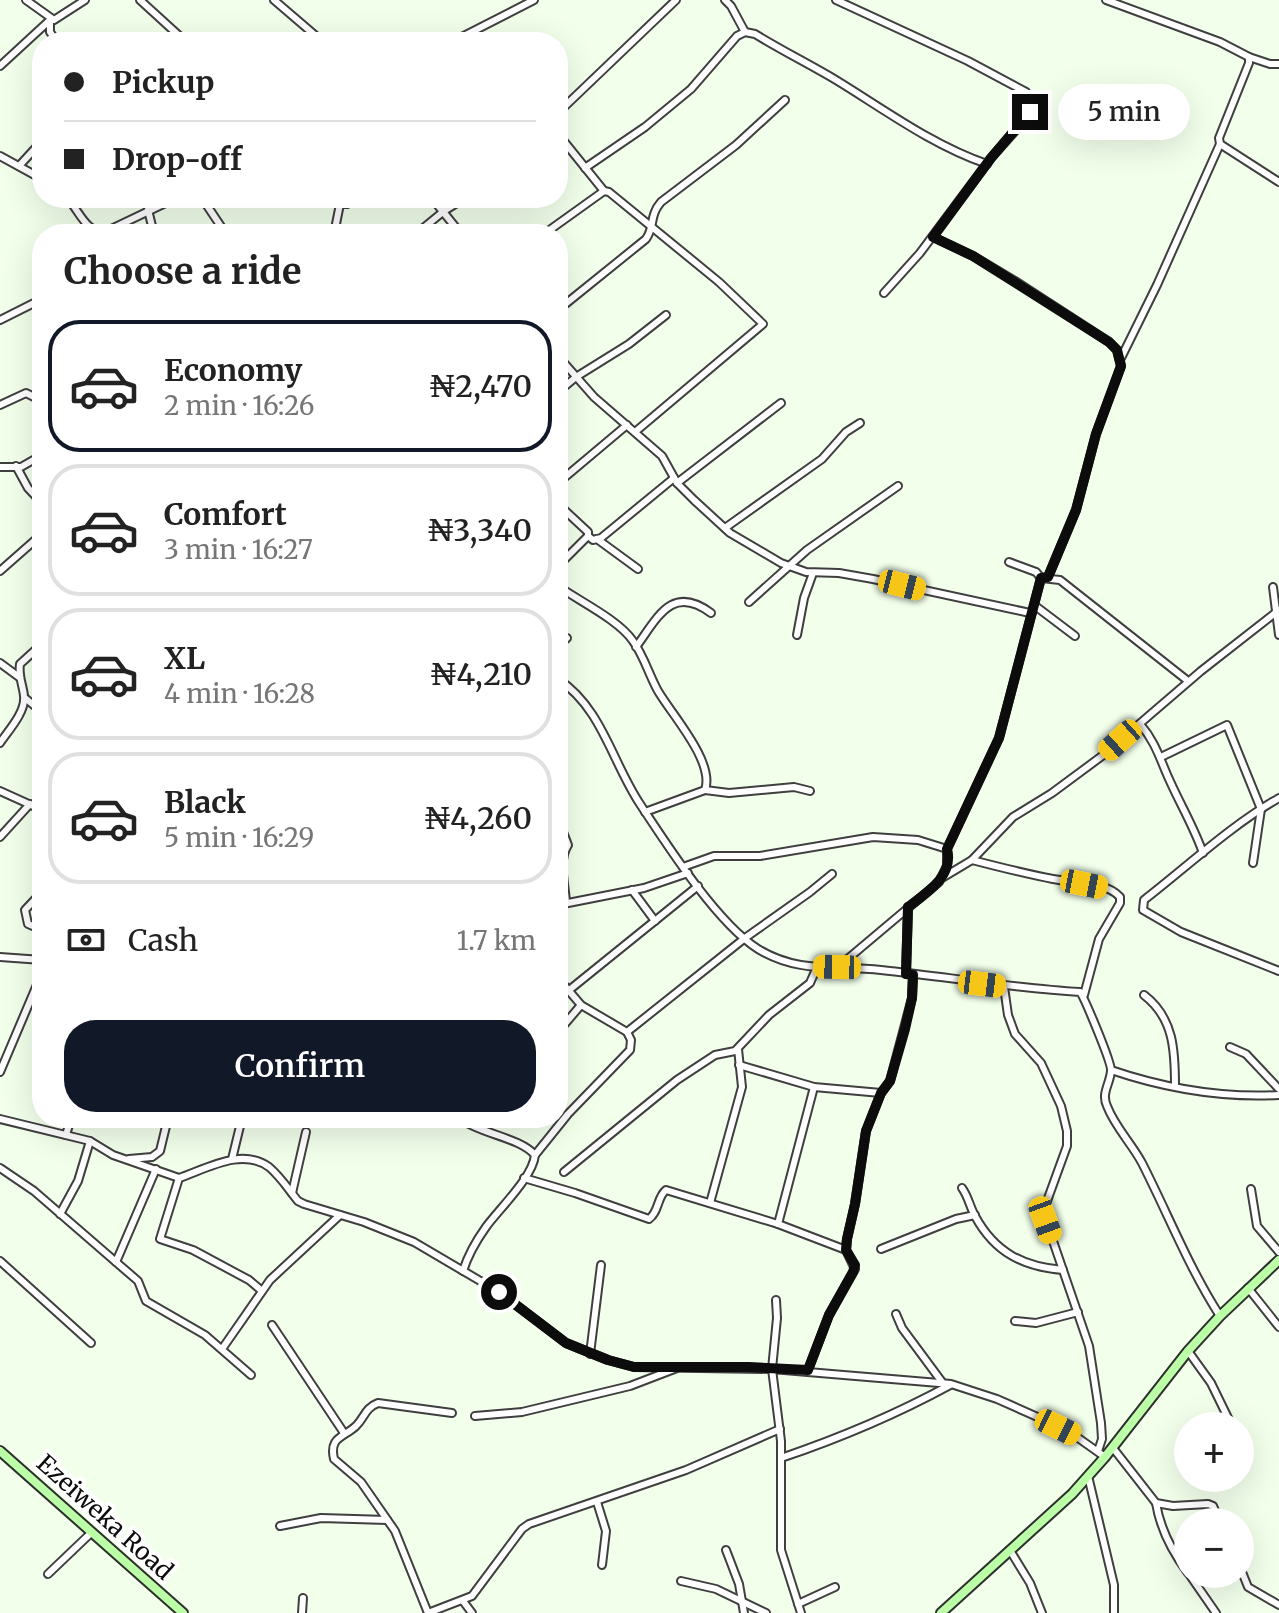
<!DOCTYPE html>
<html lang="en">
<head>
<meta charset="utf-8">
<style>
	:root { --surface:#fff; --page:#f6f6f6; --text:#222; --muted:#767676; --line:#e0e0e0; --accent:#111827 }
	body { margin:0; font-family:Merriweather,serif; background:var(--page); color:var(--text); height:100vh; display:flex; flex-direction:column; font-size:30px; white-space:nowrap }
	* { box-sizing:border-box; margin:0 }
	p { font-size:26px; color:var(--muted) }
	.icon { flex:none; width:44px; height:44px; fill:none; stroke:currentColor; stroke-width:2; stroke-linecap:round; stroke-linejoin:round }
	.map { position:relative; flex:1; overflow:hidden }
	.panel { position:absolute; left:32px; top:224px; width:536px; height:904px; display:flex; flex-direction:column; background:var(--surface); border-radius:32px; box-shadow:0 8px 32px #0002 }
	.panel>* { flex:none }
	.hud { position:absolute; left:32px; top:32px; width:536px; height:176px; border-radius:32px; box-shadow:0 8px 32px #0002; display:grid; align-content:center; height:176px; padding:0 32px; background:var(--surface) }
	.controls { position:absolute; left:1174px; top:1412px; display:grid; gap:16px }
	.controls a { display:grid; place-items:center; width:80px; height:80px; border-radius:50%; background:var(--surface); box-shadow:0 8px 32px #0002; font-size:40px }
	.end { position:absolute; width:36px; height:36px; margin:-18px; border:10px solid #0c0c0c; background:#fff; box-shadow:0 0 0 4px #fff }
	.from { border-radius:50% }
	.bubble { position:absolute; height:56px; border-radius:28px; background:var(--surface); box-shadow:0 8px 32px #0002; font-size:26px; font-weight:600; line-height:56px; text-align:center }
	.car { position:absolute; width:24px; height:48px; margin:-24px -12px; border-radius:10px; box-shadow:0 0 6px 2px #0007; background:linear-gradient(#f5c518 24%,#345 0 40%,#f5c518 0 76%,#345 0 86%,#f5c518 0) }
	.hud b { display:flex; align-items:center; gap:28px; height:76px; font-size:30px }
	.hud b+b { border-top:2px solid var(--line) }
	.hud i { width:20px; height:20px; background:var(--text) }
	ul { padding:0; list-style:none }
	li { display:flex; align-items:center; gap:24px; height:132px; margin:0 16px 12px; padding:0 16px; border:4px solid var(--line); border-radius:32px }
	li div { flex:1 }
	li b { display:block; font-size:30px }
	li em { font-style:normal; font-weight:600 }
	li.on { border-color:var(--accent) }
	li>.icon { width:72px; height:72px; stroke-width:1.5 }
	h2 { padding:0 32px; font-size:36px; line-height:96px }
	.pay { display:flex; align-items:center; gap:20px; height:88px; padding:0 32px; font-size:30px }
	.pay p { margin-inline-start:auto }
	.primary-button { display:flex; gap:16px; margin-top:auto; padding:16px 32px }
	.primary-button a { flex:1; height:92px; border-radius:32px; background:var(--accent); color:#fff; font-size:32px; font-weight:600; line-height:92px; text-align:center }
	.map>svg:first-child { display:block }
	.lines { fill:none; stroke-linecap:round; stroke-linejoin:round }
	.minor-casing { stroke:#3f3f3f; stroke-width:10 }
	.secondary-casing { stroke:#2e2e2e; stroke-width:12 }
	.minor { stroke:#fff; stroke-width:6 }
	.secondary { stroke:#bbffa6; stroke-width:8 }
	.route { stroke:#0c0c0c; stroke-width:10 }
	.labels { text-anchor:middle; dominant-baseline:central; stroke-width:8; stroke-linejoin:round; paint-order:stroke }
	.street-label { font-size:24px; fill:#0c0c0c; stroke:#fff }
</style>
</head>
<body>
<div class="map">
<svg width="1279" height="1613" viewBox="0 0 1279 1613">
	<rect width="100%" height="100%" fill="#f2ffeb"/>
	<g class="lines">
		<g class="minor-casing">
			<g id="minor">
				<polyline points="26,0 54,20 85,0"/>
				<polyline points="140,0 186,42"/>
				<polyline points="274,0 323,42"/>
				<polyline points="725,0 731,6 745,32"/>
				<polyline points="836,0 968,61 1026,92 1031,100 1030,112 1024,121 991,158 920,253 884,293"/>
				<polyline points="1106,0 1220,42 1249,57 1249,63 1219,138 1220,144 1279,182"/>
				<polyline points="50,20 50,32 57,42"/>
				<polyline points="452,42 534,0"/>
				<polyline points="1249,57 1270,64 1279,64"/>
				<polyline points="0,66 50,20"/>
				<polyline points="558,121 562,109 676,0"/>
				<polyline points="558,134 604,191 609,192 719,282 763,324 635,432"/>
				<polyline points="0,156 42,179"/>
				<polyline points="19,166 42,141"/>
				<path d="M585,168L645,127L691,89L737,36L745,32L755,34C781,50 809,64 836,80C885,110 932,145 987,164"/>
				<path d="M67,198C80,211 86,235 107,231L176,198"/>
				<polyline points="202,198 226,234"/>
				<polyline points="333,198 340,204 347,204 358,198"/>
				<polyline points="432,198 461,234"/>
				<polyline points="148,210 154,234"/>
				<polyline points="334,234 340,204"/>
				<polyline points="416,234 444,211 465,198"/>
				<polyline points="544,234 604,191"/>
				<polyline points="933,237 973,256 1015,281 1109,342 1117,350 1121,366 1096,434 1076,510 1048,577"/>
				<path d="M558,310L646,239C655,226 649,216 661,202L736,145L785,100"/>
				<polyline points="0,320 42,299"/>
				<polyline points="558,356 594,397 662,456 677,483 694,500 730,533 781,563 806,572 839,573 873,579 1030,613"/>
				<polyline points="1121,358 1157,285 1220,144"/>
				<polyline points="558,392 576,377 629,344 666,315"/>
				<polyline points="0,405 26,393 42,401"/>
				<polyline points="16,466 28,488 42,503"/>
				<polyline points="0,467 21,467 42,455"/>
				<polyline points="558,483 627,425"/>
				<polyline points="677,483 781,403"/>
				<polyline points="558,504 588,532 588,536 558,566"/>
				<polyline points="725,528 822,459 846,432 860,423"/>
				<polyline points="588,536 593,540 601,538 674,478"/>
				<polyline points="597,539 638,569"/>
				<polyline points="1009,562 1036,572 1041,578 1060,580 1188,681"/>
				<polyline points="0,571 42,534"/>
				<path d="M558,586C579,601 619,620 633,641C644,656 649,675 658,691C672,715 715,762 705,790L645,812"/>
				<polyline points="1273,587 1279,635"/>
				<polyline points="749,602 807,550 898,486"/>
				<polyline points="1034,605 1075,636"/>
				<polyline points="797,635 804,598 813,573"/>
				<polyline points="558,646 567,638"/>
				<path d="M636,647C658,617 672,584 711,613"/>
				<polyline points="0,663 19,677"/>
				<path d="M558,679C602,708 612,762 640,804C667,845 717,923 758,949C799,974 836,965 881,970C948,977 1013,988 1080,992C1084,997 1112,1063 1111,1071C1110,1084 1101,1093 1107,1106C1115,1127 1132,1144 1142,1163C1168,1214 1189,1268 1220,1316"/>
				<polyline points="25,698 42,712"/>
				<path d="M1140,724C1155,741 1160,759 1169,779C1180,804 1194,827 1203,853"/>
				<path d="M0,743C8,731 26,712 24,696C23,685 18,676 20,664L42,644"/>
				<polyline points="1161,757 1227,725 1261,809 1253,863"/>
				<polyline points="705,790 729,793 794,787 810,791"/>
				<polyline points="0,791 42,810"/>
				<path d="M1279,798C1230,826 1188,866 1144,900L1143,910L1181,932L1279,971"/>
				<path d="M558,819L568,845C558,860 565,885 566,902"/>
				<polyline points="0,837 30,804"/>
				<polyline points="947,849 999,738 1041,578"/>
				<path d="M972,860C999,867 1026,874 1053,879C1074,883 1105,881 1120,897V903L1099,939L1084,995"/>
				<polyline points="683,867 714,856 760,856 873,837 918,840 947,849 947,866 939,882 838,967"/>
				<polyline points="942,878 972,860 1013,817 1052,793 1102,756 1201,671 1279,610"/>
				<polyline points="632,890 655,921"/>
				<polyline points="42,892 25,910 28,924 42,930"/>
				<polyline points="558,905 644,888 688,873"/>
				<polyline points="0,957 42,960"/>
				<polyline points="906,974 908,907"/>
				<polyline points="1004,987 1008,1015 1015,1034 1041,1063 1061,1106 1067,1131 1067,1146 1043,1212 1089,1346 1101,1423 1102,1439 1098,1451"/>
				<polyline points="568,991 698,886"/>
				<path d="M1144,995C1174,1018 1175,1051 1175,1086"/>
				<polyline points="558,1032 581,1005"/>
				<polyline points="627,1032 745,938 810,892 832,874"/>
				<polyline points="1230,1047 1246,1054 1279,1089"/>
				<polyline points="739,1065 814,1087 881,1093"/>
				<path d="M1111,1070C1164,1088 1223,1098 1279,1095"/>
				<polyline points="0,1072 42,973"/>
				<path d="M459,1118C480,1134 519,1137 535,1155"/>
				<path d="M0,1119L90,1141L113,1155L179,1178C206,1169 242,1147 269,1167C280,1176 289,1190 298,1201L304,1204L364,1222L414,1242L499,1292L566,1343L608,1360L634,1367L772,1369L777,1318L776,1300"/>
				<polyline points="66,1135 71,1118"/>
				<polyline points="129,1159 152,1157 160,1151 168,1118"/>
				<polyline points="232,1159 242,1118"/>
				<polyline points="0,1168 34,1191 116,1262 138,1281 146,1301 205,1335 251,1375"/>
				<polyline points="564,1172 677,1080 715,1055 735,1051 769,1015 810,983 817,967"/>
				<polyline points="179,1178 160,1239 193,1250 249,1280 262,1291"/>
				<path d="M524,1178L575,1193L649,1219C659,1212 657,1197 666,1190L778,1224L846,1250"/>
				<path d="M962,1188C968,1196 970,1207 975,1216C995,1253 1024,1267 1063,1270"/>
				<polyline points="1251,1189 1257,1226 1279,1252"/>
				<polyline points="292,1193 306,1132"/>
				<polyline points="710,1203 742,1087 738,1049"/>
				<polyline points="60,1214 78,1181 90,1141"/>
				<polyline points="778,1224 814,1087"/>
				<polyline points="881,1249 956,1219 975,1215"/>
				<polyline points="0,1261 91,1343"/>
				<polyline points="116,1262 156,1169"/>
				<path d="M463,1271C468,1255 476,1241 486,1227C499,1209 533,1177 535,1155L568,1114L630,1050L631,1040L627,1032L581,1005L558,978"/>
				<polyline points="1248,1288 1279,1327"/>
				<polyline points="896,1314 902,1328 942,1382"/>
				<polyline points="1015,1321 1036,1323 1078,1312"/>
				<polyline points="272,1325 344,1433"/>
				<polyline points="222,1349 270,1280 340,1215"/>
				<polyline points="1188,1351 1211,1383 1232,1426"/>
				<polyline points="590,1354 601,1265"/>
				<polyline points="808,1370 829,1315 855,1269 846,1250 847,1239 855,1204 866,1131 881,1093 890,1081 912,998 913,975"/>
				<polyline points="475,1416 522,1412 630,1386 677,1368"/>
				<polyline points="1240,1447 1243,1454"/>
				<polyline points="1113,1448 1156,1503 1173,1506 1208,1504 1213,1506 1220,1522"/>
				<path d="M781,1458C840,1438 895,1415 950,1385"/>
				<polyline points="1088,1476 1114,1585 1114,1613"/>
				<polyline points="597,1502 606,1531 602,1565"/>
				<path d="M1156,1503C1160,1528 1173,1553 1188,1573"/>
				<polyline points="280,1526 321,1518 387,1520"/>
				<polyline points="726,1550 739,1584 744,1613"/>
				<polyline points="1011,1552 1030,1583 1042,1613"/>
				<polyline points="1240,1567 1248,1587 1279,1605"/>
				<polyline points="48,1574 92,1532"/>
				<polyline points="1189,1574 1216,1613"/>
				<polyline points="681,1581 716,1589 766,1613"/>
				<polyline points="463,1601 472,1613"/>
				<polyline points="798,1604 835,1587"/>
				<polyline points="302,1613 303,1598"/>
				<polyline points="428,1613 472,1596 522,1529 529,1524 686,1470 780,1429"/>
				<path d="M428,1613L395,1531L361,1482L334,1459C329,1437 343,1438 356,1426C365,1417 365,1408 378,1403L452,1413"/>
				<polyline points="801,1613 781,1550 781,1441 772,1369 951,1384 997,1399 1042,1419 1074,1435 1105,1457"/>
			</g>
		</g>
		<g class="secondary-casing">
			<g id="secondary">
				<polyline points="0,1451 183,1613"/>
				<polyline points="941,1613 1072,1494 1105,1457 1188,1351 1220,1316 1279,1260"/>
			</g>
		</g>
		<use href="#minor" class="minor"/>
		<use href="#secondary" class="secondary"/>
	</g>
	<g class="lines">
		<path class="route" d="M499,1292L566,1343L608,1360L634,1367H749L808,1370L829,1315L853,1272L855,1265L846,1250L847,1239L855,1204L866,1131L881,1093L890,1081L905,1029L912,998L913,975L906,974L908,907C927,893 954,876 947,849L999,738L1041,578L1048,577L1076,510L1096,434L1121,366L1117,350L1109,342L973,256L933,237L991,158L1030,112"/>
	</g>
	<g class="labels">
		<g class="street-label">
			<text transform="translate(105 1517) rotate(42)">Ezeiweka Road</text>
		</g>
	</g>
</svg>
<div class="controls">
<a>+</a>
<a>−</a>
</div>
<i class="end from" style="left:499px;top:1292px"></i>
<i class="end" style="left:1030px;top:112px"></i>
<div class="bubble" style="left:1058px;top:84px;width:132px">5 min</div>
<i class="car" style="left:902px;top:585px;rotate:104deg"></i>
<i class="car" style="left:1120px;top:740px;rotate:228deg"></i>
<i class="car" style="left:1084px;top:884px;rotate:101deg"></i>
<i class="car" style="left:837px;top:967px;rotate:271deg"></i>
<i class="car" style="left:982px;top:984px;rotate:97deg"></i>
<i class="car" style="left:1045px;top:1220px;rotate:160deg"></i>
<i class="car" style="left:1058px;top:1427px;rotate:116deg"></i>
<div class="hud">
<b><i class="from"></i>Pickup</b>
<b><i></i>Drop-off</b>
</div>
<section class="panel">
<h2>Choose a ride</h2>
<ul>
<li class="on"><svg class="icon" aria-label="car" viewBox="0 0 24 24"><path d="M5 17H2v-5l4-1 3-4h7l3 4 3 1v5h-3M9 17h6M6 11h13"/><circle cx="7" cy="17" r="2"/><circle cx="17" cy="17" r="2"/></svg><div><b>Economy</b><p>2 min · 16:26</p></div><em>₦2,470</em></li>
<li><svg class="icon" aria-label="car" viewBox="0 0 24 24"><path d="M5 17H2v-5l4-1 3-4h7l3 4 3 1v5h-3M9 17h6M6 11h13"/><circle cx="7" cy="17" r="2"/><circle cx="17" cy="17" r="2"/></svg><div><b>Comfort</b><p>3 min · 16:27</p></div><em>₦3,340</em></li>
<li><svg class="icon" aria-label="car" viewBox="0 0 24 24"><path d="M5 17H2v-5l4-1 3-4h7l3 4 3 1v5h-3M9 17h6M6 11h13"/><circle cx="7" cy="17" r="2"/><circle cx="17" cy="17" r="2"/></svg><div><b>XL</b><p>4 min · 16:28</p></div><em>₦4,210</em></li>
<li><svg class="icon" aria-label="car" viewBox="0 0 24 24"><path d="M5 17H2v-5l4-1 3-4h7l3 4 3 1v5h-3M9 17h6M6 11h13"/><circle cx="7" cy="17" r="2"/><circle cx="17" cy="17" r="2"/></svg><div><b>Black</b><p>5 min · 16:29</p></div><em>₦4,260</em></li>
</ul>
<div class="pay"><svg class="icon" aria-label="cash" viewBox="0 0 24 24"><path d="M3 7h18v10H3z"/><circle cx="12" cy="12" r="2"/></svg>Cash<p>1.7 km</p></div>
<div class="primary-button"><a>Confirm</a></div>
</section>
</div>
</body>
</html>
